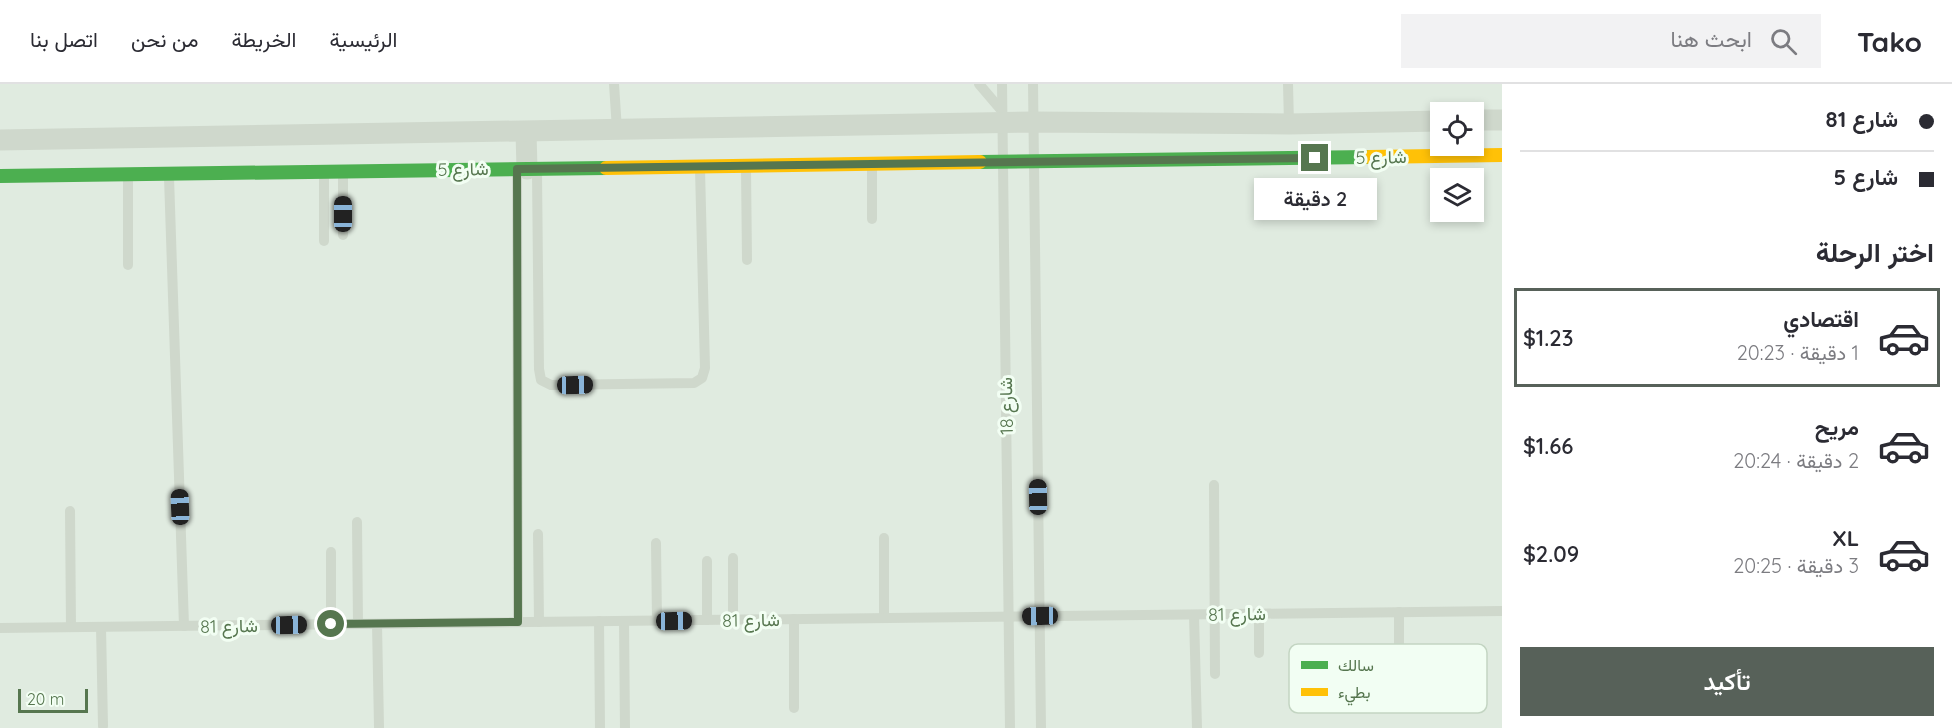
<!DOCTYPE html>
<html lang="ar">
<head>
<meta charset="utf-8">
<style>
	:root { --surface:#fff; --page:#f2f2f3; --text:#2b2b33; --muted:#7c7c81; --line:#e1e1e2; --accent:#576159 }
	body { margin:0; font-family:Quicksand,Vazirmatn,sans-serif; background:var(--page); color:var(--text); direction:rtl; height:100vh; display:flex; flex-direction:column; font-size:22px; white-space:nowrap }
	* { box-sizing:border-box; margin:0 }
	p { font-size:20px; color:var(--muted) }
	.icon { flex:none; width:33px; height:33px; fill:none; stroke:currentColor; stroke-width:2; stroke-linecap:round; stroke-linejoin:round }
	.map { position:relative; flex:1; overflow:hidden; direction:ltr }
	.side { display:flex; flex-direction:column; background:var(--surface); width:450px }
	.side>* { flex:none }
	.banner { display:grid; align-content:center; height:132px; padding:0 18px; background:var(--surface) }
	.controls { position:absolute; left:1430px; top:18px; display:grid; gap:12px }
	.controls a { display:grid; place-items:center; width:54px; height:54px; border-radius:0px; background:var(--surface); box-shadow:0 3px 9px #0003; font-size:30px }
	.scale { position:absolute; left:18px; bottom:15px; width:70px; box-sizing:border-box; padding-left:6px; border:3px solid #56764f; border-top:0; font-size:16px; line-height:21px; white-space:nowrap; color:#56764f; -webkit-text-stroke:4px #f2fef3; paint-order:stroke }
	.end { position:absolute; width:27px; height:27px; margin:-14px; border:8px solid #56764f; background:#fff; box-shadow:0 0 0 3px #fff }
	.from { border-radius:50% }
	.bubble { position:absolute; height:42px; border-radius:0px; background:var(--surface); box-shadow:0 3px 9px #0003; font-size:20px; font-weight:600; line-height:42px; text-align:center; direction:rtl }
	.car { position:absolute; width:18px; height:36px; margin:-18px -9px; border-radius:8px; box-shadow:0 0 4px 2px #0007; background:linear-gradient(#222 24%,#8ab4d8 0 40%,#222 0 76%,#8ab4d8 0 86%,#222 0) }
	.banner b { display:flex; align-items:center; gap:21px; height:57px; font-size:22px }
	.banner b+b { border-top:2px solid var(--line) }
	.banner i { width:15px; height:15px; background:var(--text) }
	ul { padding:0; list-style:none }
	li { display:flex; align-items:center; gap:18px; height:99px; margin:0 12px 9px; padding:0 6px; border:3px solid transparent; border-radius:0px }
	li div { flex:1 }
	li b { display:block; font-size:22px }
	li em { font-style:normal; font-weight:600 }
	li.active { border-color:var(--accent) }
	li>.icon { width:54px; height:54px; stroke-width:1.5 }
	h2 { padding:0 18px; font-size:27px; line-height:72px }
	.button { display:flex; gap:12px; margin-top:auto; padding:12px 18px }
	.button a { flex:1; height:69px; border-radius:0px; background:var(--accent); color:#fff; font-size:24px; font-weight:600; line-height:69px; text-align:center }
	header { display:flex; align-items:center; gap:36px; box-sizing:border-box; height:84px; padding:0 30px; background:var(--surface); border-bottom:2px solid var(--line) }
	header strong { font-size:28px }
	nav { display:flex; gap:33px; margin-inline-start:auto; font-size:21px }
	.search { width:420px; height:54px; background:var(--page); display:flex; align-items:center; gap:15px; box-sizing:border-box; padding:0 21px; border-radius:0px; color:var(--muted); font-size:22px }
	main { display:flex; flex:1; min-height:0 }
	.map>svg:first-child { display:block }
	.industrial { fill:#e0ebe0; fill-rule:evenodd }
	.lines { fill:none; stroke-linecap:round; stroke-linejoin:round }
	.lane { stroke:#cfd8cc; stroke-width:10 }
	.street { stroke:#cfd8cc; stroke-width:21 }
	.fast { stroke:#4caf50; stroke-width:14 }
	.slow { stroke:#ffc107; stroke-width:14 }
	.route { stroke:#56764f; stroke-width:8 }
	.labels { text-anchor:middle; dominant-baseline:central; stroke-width:6; stroke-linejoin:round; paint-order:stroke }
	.street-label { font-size:18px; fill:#56764f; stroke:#f2fef3 }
	.key { fill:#f2fef3; stroke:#c3d5c2; stroke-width:1.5 }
	.key-label { font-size:16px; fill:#56764f }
</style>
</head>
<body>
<header>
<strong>Tako</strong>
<div class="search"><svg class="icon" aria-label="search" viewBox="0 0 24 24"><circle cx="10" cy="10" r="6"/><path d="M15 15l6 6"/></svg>ابحث هنا</div>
<nav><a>الرئيسية</a><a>الخريطة</a><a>من نحن</a><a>اتصل بنا</a></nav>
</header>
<main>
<section class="side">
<div class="banner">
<b><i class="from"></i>شارع 81</b>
<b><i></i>شارع 5</b>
</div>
<h2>اختر الرحلة</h2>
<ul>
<li class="active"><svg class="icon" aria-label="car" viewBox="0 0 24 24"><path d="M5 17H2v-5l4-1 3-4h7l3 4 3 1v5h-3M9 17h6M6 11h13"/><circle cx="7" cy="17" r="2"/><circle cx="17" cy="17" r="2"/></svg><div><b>اقتصادي</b><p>1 دقيقة · 20:23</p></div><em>$1.23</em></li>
<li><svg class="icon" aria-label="car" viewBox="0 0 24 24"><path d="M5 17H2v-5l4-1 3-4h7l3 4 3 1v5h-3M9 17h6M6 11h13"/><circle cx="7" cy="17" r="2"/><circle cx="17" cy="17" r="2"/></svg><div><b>مريح</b><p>2 دقيقة · 20:24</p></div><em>$1.66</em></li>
<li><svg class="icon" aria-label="car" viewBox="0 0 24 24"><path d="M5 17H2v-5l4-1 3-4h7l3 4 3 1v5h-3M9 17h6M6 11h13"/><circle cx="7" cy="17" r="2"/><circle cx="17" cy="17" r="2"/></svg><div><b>XL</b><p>3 دقيقة · 20:25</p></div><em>$2.09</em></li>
</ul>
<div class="button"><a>تأكيد</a></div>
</section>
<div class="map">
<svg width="1502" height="644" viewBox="0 0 1502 644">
	<rect width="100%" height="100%" fill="#eff8f0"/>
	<path class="industrial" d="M0,0H1502V644H0ZM1440,28H1473V62H1440ZM1440,94H1473V128H1440Z"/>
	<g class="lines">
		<g class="lane">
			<polyline points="614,0 617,46"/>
			<polyline points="979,0 1002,27"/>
			<polyline points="1002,0 1010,644"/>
			<polyline points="1033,0 1041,644"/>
			<polyline points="1288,0 1289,40"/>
			<polyline points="872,80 872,135"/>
			<polyline points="746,85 747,176"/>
			<polyline points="517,88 518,538"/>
			<polyline points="537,88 539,285 541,296 551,301 694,299 702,294 705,284 700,85"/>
			<polyline points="343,90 343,151"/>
			<polyline points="324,91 324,157"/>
			<polyline points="128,93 128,181"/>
			<polyline points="169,93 184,542"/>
			<polyline points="1214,401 1215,590"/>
			<polyline points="70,427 71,543"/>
			<polyline points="357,438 358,540"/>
			<polyline points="538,450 539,538"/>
			<polyline points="884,454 884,534"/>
			<polyline points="656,459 657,537"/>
			<polyline points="331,468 331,540"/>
			<polyline points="733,474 733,536"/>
			<polyline points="707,477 707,536"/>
			<polyline points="1399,528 1399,584"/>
			<polyline points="1259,530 1259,569"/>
			<polyline points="1194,531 1197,644"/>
			<polyline points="794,535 794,624"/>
			<polyline points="599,537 600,644"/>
			<polyline points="624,537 625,644"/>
			<polyline points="377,540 379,643"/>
			<polyline points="101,543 103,642"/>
			<polyline points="0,544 1502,527"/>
		</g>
		<g class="street">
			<polyline points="1473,36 1502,36"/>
			<polyline points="526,48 527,85"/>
			<polyline points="0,56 1033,38 1289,40 1440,37"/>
		</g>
		<g class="fast">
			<polyline points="980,78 1369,73"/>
			<polyline points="0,92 606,84"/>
		</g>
		<g class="slow">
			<polyline points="1369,73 1502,71"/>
			<polyline points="606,84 980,78"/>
		</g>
	</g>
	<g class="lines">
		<polyline class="route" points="331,540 518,538 517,85 1315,74"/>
	</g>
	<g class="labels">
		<g class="street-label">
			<text transform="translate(1381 73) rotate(-1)">شارع 5</text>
			<text transform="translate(463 85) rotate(-1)">شارع 5</text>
			<text transform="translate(1006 322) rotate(-91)">شارع 18</text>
			<text transform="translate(1237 530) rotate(-1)">شارع 81</text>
			<text transform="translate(751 536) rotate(-1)">شارع 81</text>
			<text transform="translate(229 542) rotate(-1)">شارع 81</text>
		</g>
	</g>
	<rect x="1289" y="560" width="198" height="69" rx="9" class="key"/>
	<rect x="1301" y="577" width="27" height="8" fill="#4caf50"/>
	<rect x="1301" y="604" width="27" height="8" fill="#ffc107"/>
	<g class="key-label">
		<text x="1338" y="587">سالك</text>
		<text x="1338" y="614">بطيء</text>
	</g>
</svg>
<div class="controls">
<a><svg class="icon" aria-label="locate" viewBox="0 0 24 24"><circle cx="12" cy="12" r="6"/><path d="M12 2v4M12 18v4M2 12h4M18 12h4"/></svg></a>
<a><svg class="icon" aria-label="layers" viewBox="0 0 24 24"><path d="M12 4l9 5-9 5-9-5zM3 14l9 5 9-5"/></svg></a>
</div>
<div class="scale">20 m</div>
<i class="end from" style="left:331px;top:540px"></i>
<i class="end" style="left:1315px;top:74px"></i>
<div class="bubble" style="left:1254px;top:94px;width:123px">2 دقيقة</div>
<i class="car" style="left:343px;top:130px;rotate:0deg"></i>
<i class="car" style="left:575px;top:301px;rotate:89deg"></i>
<i class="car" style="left:1038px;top:413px;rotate:359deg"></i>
<i class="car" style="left:180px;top:423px;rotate:358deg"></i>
<i class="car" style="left:1040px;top:532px;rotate:269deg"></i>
<i class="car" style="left:674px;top:537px;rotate:89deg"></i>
<i class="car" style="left:289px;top:541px;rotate:89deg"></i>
</div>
</main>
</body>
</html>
